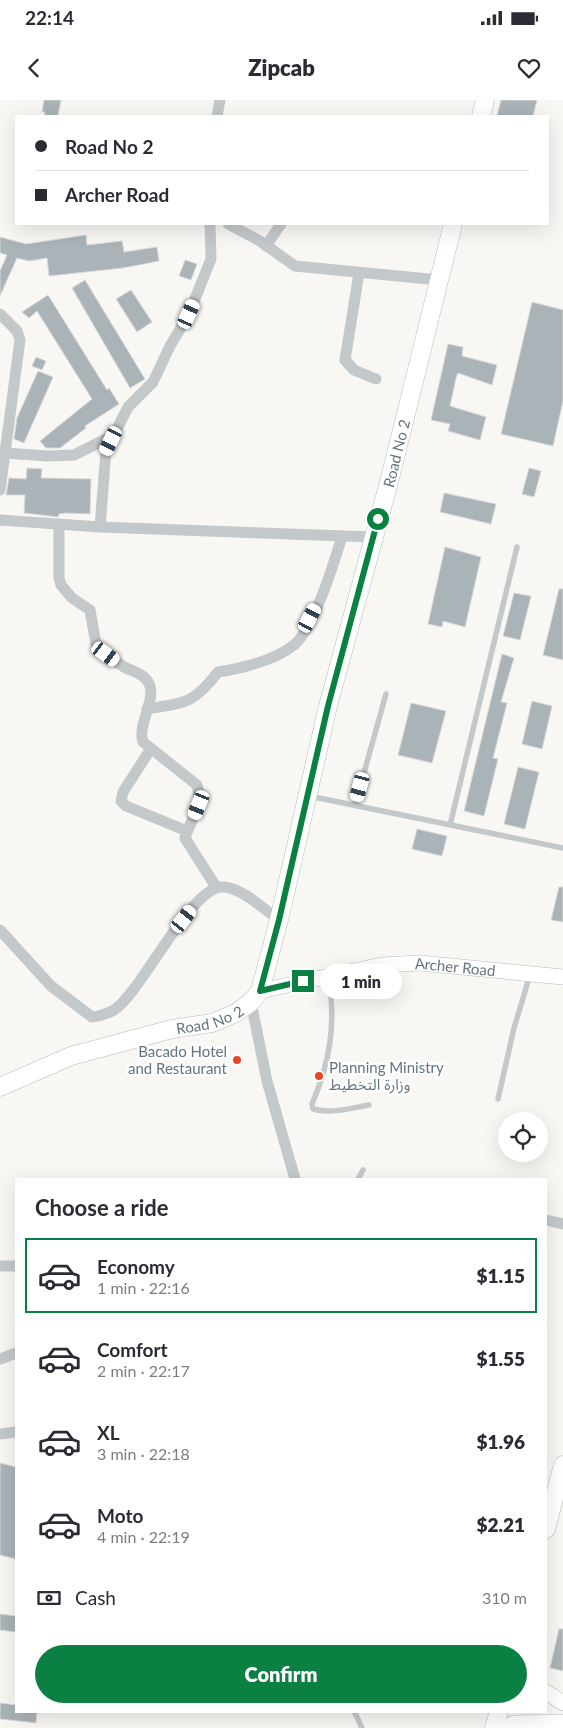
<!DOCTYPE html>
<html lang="en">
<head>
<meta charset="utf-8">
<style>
	:root { --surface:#fff; --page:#f2f2f3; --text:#2b2b33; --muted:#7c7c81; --line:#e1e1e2; --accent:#0b8043 }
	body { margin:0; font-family:Lato,"Noto Sans Arabic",sans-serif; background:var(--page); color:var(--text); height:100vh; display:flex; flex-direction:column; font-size:19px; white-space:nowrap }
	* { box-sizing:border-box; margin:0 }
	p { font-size:16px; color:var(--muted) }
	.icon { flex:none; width:28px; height:28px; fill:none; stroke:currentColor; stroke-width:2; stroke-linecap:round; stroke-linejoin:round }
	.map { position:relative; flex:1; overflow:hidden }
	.sheet { position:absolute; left:15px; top:1078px; width:532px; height:535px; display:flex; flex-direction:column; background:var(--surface); border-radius:0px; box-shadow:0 5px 20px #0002 }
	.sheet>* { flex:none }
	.banner { position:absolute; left:15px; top:15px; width:534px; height:110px; border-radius:0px; box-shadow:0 5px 20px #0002; display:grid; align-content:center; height:110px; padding:0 20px; background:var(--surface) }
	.buttons { position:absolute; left:498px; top:1012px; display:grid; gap:10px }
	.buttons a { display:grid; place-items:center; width:50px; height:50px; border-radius:50%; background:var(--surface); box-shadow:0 5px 20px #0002; font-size:25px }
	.end { position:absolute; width:22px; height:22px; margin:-11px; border:6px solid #0b8043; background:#fff; box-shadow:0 0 0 2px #fff }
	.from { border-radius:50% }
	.bubble { position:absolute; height:35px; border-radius:18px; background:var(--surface); box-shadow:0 5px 20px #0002; font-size:16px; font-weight:800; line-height:35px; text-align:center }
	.car { position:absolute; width:15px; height:30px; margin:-15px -8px; border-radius:6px; box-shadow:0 0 4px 1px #0007; background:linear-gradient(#fff 24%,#345 0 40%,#fff 0 76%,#345 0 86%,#fff 0) }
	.banner b { display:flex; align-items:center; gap:18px; height:48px; font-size:19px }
	.banner b+b { border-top:1px solid var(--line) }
	.banner i { width:12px; height:12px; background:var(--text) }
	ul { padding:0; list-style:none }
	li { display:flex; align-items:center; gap:15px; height:75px; margin:0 10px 8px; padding:0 10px; border:2px solid transparent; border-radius:0px }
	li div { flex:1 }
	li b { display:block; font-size:19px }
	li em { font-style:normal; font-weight:800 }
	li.current { border-color:var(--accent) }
	li>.icon { width:45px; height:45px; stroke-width:1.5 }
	h2 { padding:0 20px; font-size:22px; line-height:60px }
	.pay { display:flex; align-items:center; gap:12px; height:55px; padding:0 20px; font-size:19px }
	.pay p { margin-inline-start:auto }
	.primary-button { display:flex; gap:10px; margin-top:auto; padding:10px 20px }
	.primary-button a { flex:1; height:58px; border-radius:30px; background:var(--accent); color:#fff; font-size:20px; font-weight:800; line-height:58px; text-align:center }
	.status { display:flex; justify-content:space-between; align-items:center; height:35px; padding:0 25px; background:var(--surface); direction:ltr }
	.status svg { height:14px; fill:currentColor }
	header { display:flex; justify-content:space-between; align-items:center; height:65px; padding:0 20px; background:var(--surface); font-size:22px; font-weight:800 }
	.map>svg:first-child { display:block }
	.building { fill:#a9b3b8; stroke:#d9d9d7 }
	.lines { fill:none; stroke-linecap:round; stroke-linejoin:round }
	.secondary-casing { stroke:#b5bbbf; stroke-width:16 }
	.primary-casing { stroke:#b6bbbe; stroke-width:19 }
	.trunk-casing { stroke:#b6babd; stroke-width:19 }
	.service { stroke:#c3c8ca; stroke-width:5.5 }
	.minor { stroke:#c3c8ca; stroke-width:11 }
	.secondary { stroke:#fff; stroke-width:15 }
	.primary { stroke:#fff; stroke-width:18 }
	.trunk { stroke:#fff; stroke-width:18 }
	.route { stroke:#0b8043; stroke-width:6 }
	.poi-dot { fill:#e74725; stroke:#fff; stroke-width:2 }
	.labels { text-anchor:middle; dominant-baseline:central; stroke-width:5; stroke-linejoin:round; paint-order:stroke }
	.street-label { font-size:15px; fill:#627580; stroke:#fff }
	.poi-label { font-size:15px; fill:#627580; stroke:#fff; text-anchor:end }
</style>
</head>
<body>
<div class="status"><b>22:14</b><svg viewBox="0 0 49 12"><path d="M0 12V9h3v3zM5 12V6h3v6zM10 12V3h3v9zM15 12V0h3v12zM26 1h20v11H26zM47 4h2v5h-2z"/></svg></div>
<header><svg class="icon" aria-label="back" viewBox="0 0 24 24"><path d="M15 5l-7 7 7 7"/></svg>Zipcab<svg class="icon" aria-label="heart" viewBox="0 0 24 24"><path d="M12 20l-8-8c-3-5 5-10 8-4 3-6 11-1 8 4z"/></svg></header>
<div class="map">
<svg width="563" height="1628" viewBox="0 0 563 1628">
	<rect width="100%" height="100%" fill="#f8f7f4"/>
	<g class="building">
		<polygon points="44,0 61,0 58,16 44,16 45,12 42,12"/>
		<polygon points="501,0 537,0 533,16 497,16"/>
		<polygon points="86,135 87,145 122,141 124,152 157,147 159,161 123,168 49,176 47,158 29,161 17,158 0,196 0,171 7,155 0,153 0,137 26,144"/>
		<polygon points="185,160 197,164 191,180 179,176"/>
		<polygon points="85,180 145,279 130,288 72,188"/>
		<polygon points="131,190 152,222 137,232 116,199"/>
		<polygon points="48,195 107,290 109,288 119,304 85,326 86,328 60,348 46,348 40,341 92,299 37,211 29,218 22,212"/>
		<polygon points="532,202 563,210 563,301 553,346 501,334"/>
		<polygon points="448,244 463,247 462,256 497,265 492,285 458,273 456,278 450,306 486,317 480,340 448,331 450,324 431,320"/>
		<polygon points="36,257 46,261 42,270 32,266"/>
		<polygon points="38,271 53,277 24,343 14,339 17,318"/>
		<polygon points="27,368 42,369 41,378 91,379 90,414 66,413 59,414 58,417 24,413 25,395 6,395 9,378 26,379"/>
		<polygon points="529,368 541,371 534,397 522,394"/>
		<polygon points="444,393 496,404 491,424 440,412"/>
		<polygon points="445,447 481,457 465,527 443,521 442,527 428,524"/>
		<polygon points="559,489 563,489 563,560 543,555"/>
		<polygon points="514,493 531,496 520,540 503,536"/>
		<polygon points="502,554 514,558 501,602 507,603 493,658 498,659 484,716 464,711"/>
		<polygon points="532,601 552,606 542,649 522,644"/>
		<polygon points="411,603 446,611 432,663 398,655"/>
		<polygon points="518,667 539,672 525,729 504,724"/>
		<polygon points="417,729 447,736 442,756 412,749"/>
		<polygon points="559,787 563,787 563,822 551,820"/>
		<polygon points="0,1363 16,1367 16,1459 0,1455"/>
		<polygon points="0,1514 16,1516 16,1532 0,1530"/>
		<polygon points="559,1529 563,1529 563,1571 550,1568"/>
		<polygon points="0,1603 16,1605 16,1611 37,1611 36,1623 0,1619"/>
	</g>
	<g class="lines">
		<g class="secondary-casing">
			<g id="secondary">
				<path id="s1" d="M260,891L382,865L420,863L563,877"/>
				<polyline points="546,1592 563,1603"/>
				<polyline points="502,1628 515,1623 563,1622"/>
			</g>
		</g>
		<g class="primary-casing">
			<g id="primary">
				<polyline points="481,16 485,0"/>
				<path id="s2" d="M0,987L71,956L172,929L212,923L236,913L251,902L260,891L279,820L328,606L389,382L453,124"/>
			</g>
		</g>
		<g class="trunk-casing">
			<g id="trunk">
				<polyline points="546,1429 563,1365"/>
				<polyline points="494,1628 499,1611"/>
			</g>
		</g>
		<g class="service">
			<polyline points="309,696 563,748"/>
			<polyline points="355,705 386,594"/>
			<polyline points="450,725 517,447"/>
			<path d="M329,878C336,924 330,962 312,1004L313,1009C332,1014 351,1008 369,1005"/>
			<polyline points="498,999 514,928 530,875"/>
			<polyline points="358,1079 363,1070"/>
			<polyline points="354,1611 362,1628"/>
		</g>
		<g class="minor">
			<polyline points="217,16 220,0"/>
			<polyline points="228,124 260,141 295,166 439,180"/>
			<polyline points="266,146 281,124"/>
			<polyline points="359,173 345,260 354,270 376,279"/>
			<polyline points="0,214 17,231 20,240 0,390"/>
			<polyline points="5,353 48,356 74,355 114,335"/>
			<polyline points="0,420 100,427 373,437"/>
			<path d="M59,424V478L61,485L72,498L90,510L96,544C105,553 114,561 124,567C130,570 140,573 145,578C162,594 136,623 143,642L197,685C203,705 191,719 185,738L216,787"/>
			<polyline points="100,427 106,351 128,307 153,282 170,246 189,214 211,159 210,124"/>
			<path d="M147,609C184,603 194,604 218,572C243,568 274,561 294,545C314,528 334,463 342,436"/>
			<polyline points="150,650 123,692 121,701 126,706 187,731"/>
			<path d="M0,830L51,886L92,917C100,916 107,914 114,910C143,891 192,783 224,787C243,789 264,809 279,820"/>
			<polyline points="251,902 267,981 295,1079"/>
			<polyline points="546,1120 563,1124"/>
			<polyline points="0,1166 16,1166"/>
			<polyline points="0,1259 16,1253"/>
			<polyline points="0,1334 16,1332"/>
		</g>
		<use href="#secondary" class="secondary"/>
		<use href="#primary" class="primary"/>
		<use href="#trunk" class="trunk"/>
	</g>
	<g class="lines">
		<polyline class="route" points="303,881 260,891 279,820 328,606 378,419"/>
	</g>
	<g class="poi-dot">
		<circle cx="237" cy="960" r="5"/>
		<circle cx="319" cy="976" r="5"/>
	</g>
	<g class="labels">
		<g class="street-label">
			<text stroke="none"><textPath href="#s2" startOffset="836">Road No 2</textPath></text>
			<text stroke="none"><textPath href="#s1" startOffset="198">Archer Road</textPath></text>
			<text stroke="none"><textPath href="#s2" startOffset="221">Road No 2</textPath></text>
		</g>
		<g class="poi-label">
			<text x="227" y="951">Bacado Hotel<tspan x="227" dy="17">and Restaurant</tspan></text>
			<text x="329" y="967" text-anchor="start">Planning Ministry<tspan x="329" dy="17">وزارة التخطيط</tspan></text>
		</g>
	</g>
</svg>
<div class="buttons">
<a><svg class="icon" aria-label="locate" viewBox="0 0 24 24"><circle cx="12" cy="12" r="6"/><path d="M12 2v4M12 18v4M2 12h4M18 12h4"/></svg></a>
</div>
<i class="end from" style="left:378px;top:419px"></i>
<i class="end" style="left:303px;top:881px"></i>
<div class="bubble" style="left:320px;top:864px;width:82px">1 min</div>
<i class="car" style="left:189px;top:214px;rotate:24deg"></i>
<i class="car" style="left:111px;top:341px;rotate:206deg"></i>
<i class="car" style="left:310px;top:518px;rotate:28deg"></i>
<i class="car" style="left:106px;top:554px;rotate:126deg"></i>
<i class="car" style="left:360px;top:687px;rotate:195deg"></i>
<i class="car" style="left:199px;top:705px;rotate:202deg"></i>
<i class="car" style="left:184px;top:819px;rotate:38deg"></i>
<div class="banner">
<b><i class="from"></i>Road No 2</b>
<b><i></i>Archer Road</b>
</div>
<section class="sheet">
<h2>Choose a ride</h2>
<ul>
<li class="current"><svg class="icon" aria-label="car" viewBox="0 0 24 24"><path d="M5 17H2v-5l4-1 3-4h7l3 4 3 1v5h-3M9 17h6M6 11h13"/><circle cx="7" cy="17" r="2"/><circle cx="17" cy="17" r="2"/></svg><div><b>Economy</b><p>1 min · 22:16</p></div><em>$1.15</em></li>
<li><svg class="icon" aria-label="car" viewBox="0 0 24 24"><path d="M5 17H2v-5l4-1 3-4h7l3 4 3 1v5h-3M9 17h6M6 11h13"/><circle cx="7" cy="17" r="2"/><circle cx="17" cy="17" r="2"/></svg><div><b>Comfort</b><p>2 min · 22:17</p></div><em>$1.55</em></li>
<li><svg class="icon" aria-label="car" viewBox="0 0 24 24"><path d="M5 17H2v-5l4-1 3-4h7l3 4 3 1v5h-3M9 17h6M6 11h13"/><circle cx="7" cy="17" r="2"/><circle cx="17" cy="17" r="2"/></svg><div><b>XL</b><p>3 min · 22:18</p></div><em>$1.96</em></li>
<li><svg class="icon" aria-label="car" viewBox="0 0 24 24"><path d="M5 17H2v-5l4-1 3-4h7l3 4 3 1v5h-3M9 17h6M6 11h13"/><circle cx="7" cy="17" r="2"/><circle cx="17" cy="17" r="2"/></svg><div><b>Moto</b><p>4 min · 22:19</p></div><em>$2.21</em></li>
</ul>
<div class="pay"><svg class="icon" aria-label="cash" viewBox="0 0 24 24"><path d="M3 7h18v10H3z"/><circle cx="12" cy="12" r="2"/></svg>Cash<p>310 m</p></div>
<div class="primary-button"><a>Confirm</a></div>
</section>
</div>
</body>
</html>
